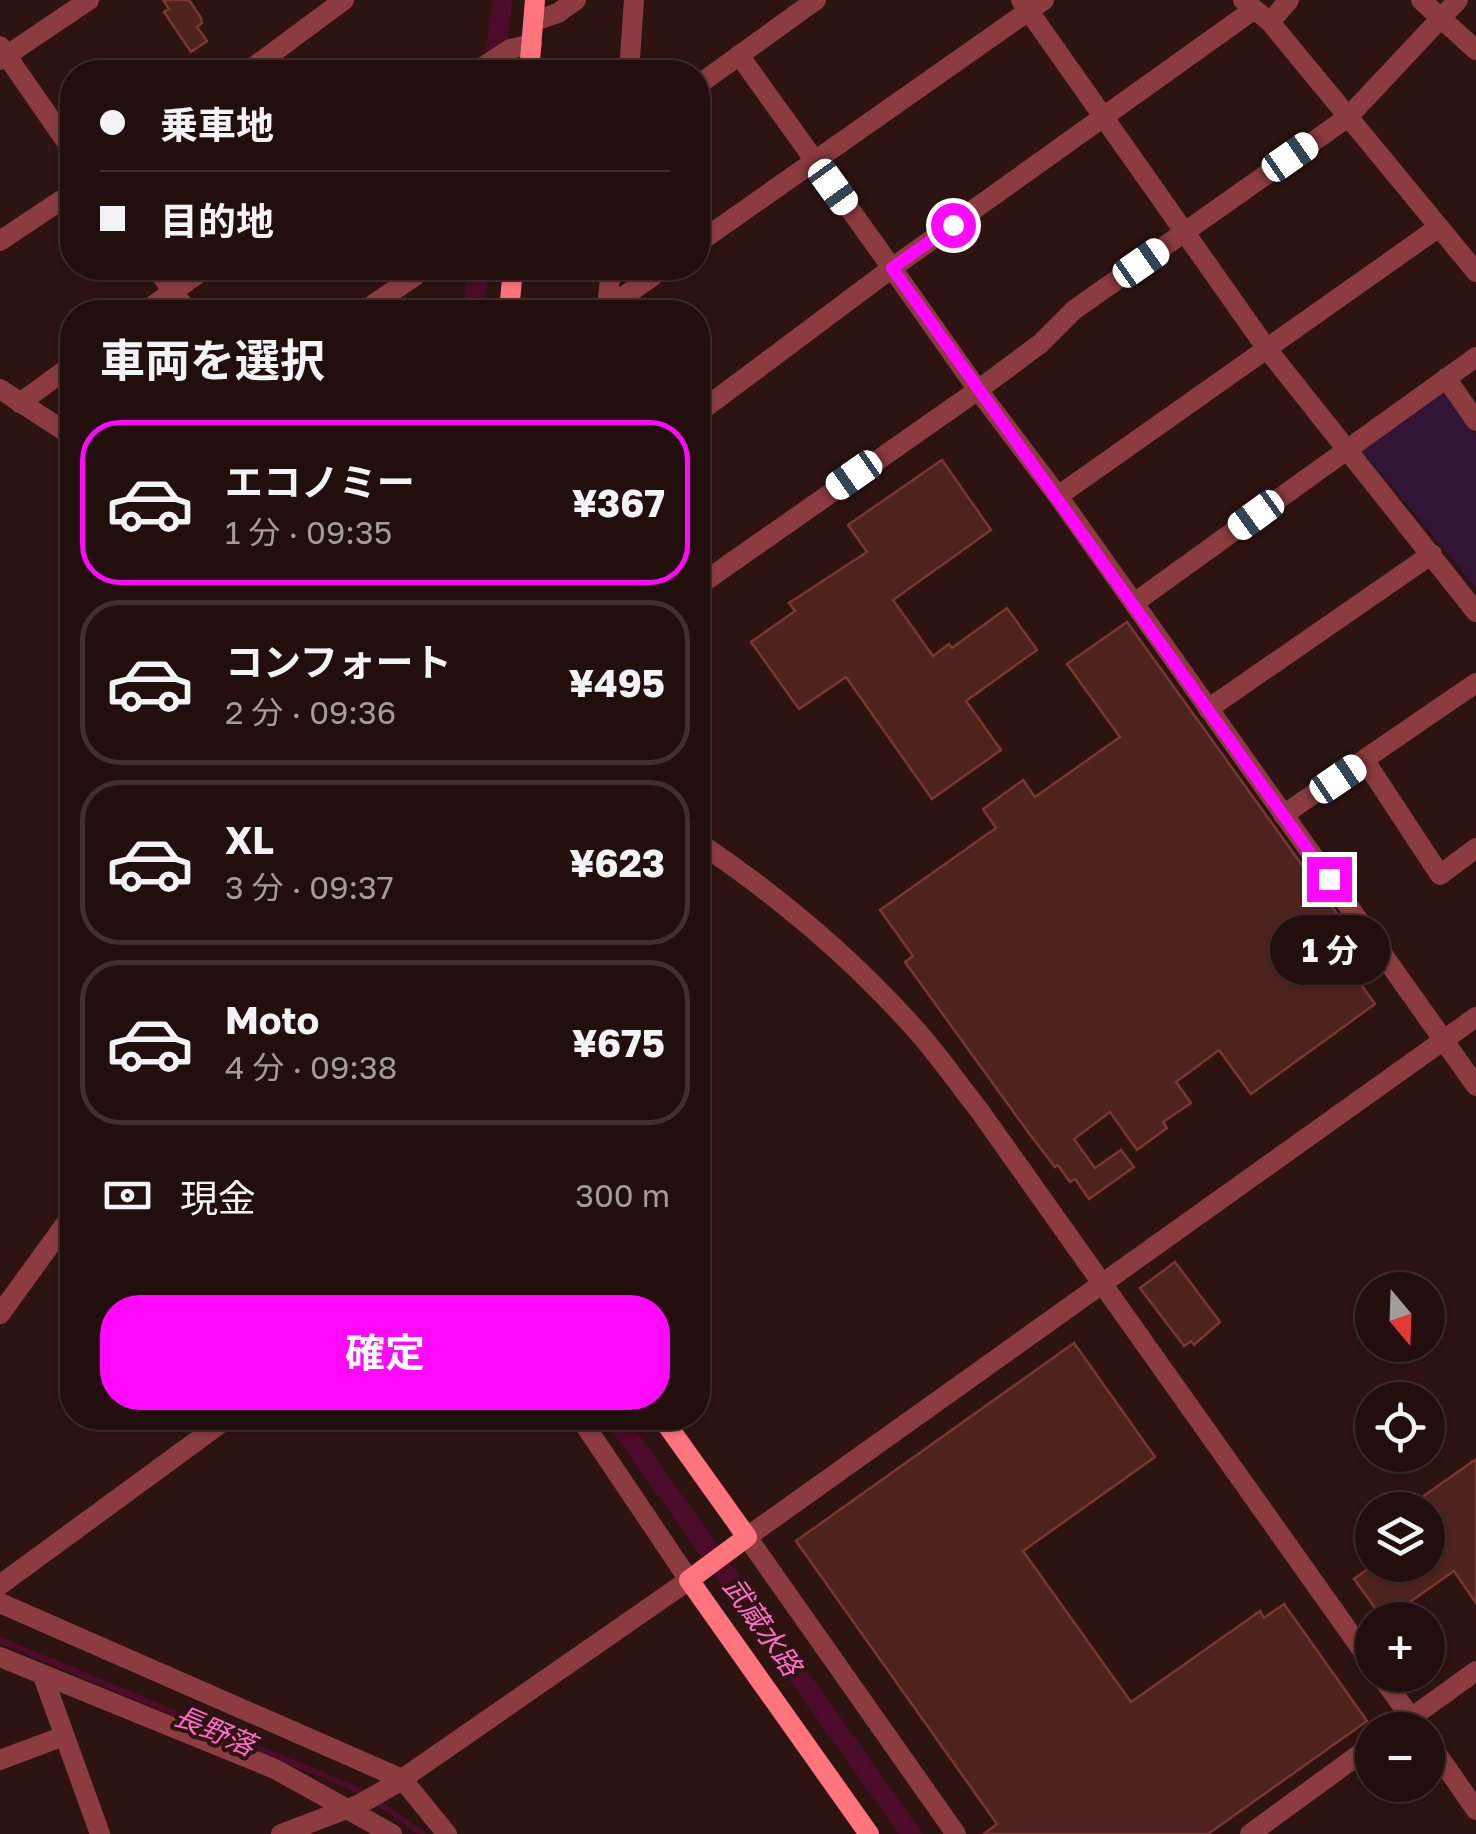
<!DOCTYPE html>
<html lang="ja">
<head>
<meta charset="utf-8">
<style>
	:root { --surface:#220f0d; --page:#2e1d1b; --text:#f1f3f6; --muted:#a29c9d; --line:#3f2f2e; --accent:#ff09fc }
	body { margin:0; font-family:"Golos Text","Noto Sans JP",sans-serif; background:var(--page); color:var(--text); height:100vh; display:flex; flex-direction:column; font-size:38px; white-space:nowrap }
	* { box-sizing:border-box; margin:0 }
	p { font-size:32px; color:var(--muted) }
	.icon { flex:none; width:55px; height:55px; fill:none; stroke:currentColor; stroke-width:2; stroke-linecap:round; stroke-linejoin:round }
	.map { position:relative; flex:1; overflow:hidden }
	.sheet { position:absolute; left:60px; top:300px; width:650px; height:1130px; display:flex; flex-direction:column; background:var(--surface); border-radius:40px; box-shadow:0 2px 8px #0004,0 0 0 2px var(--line) }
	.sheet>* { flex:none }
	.guide { position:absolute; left:60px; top:60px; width:650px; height:220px; border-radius:40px; box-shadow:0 2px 8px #0004,0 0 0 2px var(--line); display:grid; align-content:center; height:220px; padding:0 40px; background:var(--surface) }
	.needle { width:65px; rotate:161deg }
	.fabs { position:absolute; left:1355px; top:1272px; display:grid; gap:20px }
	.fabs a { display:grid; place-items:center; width:90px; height:90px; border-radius:50%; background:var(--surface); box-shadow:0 2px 8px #0004,0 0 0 2px var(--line); font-size:50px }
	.end { position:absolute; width:45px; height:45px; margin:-22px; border:12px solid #ff09fc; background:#fff; box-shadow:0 0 0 5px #fff }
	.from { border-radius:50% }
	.bubble { position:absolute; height:70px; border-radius:35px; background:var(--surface); box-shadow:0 2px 8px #0004,0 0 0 2px var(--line); font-size:32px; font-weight:700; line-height:70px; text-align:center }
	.car { position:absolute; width:30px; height:60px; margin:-30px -15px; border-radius:12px; box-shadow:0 0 8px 2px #0007; background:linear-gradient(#fff 24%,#345 0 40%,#fff 0 76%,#345 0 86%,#fff 0) }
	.guide b { display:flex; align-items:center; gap:35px; height:95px; font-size:38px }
	.guide b+b { border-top:2px solid var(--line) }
	.guide i { width:25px; height:25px; background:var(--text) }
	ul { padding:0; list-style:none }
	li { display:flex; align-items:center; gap:30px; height:165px; margin:0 20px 15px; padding:0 20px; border:5px solid var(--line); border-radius:40px }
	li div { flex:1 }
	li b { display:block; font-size:38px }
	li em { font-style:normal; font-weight:700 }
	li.selected { border-color:var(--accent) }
	li>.icon { width:90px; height:90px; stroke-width:1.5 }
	h2 { padding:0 40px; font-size:45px; line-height:120px }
	.pay { display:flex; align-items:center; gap:25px; height:110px; padding:0 40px; font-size:38px }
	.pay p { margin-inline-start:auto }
	.button { display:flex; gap:20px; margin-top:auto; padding:20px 40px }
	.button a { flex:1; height:115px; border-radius:40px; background:var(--accent); color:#fff; font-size:40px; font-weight:700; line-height:115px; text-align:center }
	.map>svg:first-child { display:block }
	.green { fill:#321437 }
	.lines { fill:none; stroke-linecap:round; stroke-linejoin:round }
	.stream { stroke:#4c0b28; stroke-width:6 }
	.canal { stroke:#4c0b28; stroke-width:20 }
	.building { fill:#4e231d; stroke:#7a372f; stroke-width:2.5 }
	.minor { stroke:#8c3c40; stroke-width:20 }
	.tertiary { stroke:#8c3c40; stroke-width:20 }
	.secondary { stroke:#ff747d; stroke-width:20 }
	.route { stroke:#ff09fc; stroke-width:12 }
	.labels { text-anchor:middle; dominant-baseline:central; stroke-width:8; stroke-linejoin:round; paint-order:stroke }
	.water-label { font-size:28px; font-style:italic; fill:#ff6bc8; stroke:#2d1411 }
</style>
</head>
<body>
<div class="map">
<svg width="1476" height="1834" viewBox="0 0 1476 1834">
	<rect width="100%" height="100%" fill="#2d1411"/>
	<polygon class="green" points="1445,391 1476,436 1476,587 1362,451"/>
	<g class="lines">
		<polyline class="stream" points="0,1640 365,1793 422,1834"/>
		<g class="canal">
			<polyline points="494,72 502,0"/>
			<polyline points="474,312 478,268"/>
			<polyline points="615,1418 911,1834"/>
		</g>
	</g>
	<g class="building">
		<polygon points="163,0 189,0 201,18 202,23 197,27 207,41 191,52 164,12 169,9"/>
		<polygon points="942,460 991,530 893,600 933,656 949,644 952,648 1007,608 1037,650 966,701 1001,750 932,799 846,677 799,709 751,642 795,611 789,603 867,552 848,525"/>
		<polygon points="1127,622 1364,951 1346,964 1375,1004 1251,1094 1219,1050 1176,1082 1191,1103 1163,1122 1167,1128 1137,1150 1110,1112 1074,1139 1095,1168 1121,1150 1134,1167 1089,1199 1075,1179 1070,1182 1058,1165 1055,1167 1028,1132 905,962 913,956 880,910 996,828 983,809 1023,780 1035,797 1120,737 1067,664"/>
		<polygon points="1175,1262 1220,1322 1194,1345 1191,1341 1184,1346 1140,1288"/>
		<polygon points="1074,1343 1155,1457 1023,1551 1131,1702 1260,1611 1264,1618 1284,1604 1367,1721 1208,1834 984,1834 997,1824 796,1541"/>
		<polygon points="1476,1459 1476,1603 1454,1571 1384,1620 1354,1579 1373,1565 1428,1565 1428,1510 1404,1510"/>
	</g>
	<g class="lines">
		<g class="minor">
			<polyline points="1243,0 1270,22 1439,227"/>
			<polyline points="1421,0 1476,50"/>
			<polyline points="534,21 558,13 576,0"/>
			<polyline points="1270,22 1289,0"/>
			<polyline points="0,46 72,150"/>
			<polyline points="247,72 344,0"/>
			<polyline points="475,72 510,49 532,44"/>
			<polyline points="629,72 634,0"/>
			<polyline points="698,85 816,0"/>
			<polyline points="0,241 72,193"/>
			<polyline points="698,243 1044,0"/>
			<polyline points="156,268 188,312"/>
			<polyline points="607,309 611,268"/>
			<polyline points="144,312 206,268"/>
			<polyline points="362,312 415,276 420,268"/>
			<polyline points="602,312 664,268"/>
			<polyline points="1446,378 1476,421"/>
			<polyline points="978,390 892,268 1253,10"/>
			<polyline points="20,403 72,365"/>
			<polyline points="698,413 892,268 739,55"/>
			<polyline points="1058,496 1439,227 1476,272"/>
			<polyline points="1134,603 1476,357"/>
			<polyline points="1208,709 1432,554"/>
			<polyline points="1365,761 1440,875 1476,848"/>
			<polyline points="1283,815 1476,683"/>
			<polyline points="0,1314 72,1215"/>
			<polyline points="747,1537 956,1834"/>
			<polyline points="0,1585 228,1418"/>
			<polyline points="0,1603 402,1779 447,1834"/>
			<polyline points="0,1657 275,1769 392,1834"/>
			<polyline points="43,1676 100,1834"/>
			<polyline points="1394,1730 1476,1671"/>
			<polyline points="0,1760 64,1736"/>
			<polyline points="395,1784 689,1580 580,1418"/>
			<polyline points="1250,1834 1372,1745"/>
		</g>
		<g class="tertiary">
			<polyline points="1021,0 1267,349 1476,612"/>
			<polyline points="0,60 89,0"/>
			<polyline points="0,389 72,436"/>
			<polyline points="978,390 1058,496 1476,1086"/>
			<polyline points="698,586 978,390 1041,343 1074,310 1348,117 1458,0"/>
			<path d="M698,842C774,893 845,952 907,1020C933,1047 955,1080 979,1110L1372,1664"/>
			<polyline points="747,1537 1476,1017"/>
			<polyline points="1380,1675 1420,1730"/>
			<polyline points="1428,1741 1476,1810"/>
			<polyline points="281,1834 360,1804 395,1784"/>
		</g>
		<g class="secondary">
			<polyline points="529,72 535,0"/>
			<polyline points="509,312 513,268"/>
			<polyline points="662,1418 747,1537 689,1580 869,1834"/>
		</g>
	</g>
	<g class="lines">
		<polyline class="route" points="953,225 892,268 1329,879"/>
	</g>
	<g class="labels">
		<g class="water-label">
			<text transform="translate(763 1626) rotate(55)">武蔵水路</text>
			<text transform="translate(215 1730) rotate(23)">長野落</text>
		</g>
	</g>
</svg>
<div class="fabs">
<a><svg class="needle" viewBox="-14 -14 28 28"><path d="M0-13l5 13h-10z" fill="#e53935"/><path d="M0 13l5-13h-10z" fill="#a29c9d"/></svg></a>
<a><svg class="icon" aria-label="locate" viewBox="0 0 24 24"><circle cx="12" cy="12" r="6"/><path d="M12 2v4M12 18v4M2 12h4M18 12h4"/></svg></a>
<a><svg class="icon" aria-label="layers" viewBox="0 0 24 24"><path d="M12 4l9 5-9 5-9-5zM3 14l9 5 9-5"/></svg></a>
<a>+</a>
<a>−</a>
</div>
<i class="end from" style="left:953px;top:225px"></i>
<i class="end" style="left:1329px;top:879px"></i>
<div class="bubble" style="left:1270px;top:915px;width:120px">1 分</div>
<i class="car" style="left:1290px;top:157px;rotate:55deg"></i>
<i class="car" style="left:833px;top:187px;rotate:144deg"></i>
<i class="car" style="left:1141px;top:263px;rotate:55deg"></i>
<i class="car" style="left:854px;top:475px;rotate:235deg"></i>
<i class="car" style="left:1256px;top:515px;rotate:234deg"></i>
<i class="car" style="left:1338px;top:779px;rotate:56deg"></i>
<div class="guide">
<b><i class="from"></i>乗車地</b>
<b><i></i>目的地</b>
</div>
<section class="sheet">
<h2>車両を選択</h2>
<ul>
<li class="selected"><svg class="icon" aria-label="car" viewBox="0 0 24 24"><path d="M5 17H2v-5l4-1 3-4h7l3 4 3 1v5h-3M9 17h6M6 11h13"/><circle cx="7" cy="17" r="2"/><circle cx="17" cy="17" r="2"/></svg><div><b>エコノミー</b><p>1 分 · 09:35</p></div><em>¥367</em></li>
<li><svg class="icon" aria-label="car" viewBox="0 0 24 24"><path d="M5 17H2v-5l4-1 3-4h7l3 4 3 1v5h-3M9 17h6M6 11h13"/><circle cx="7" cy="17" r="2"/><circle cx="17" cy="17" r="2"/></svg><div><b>コンフォート</b><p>2 分 · 09:36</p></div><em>¥495</em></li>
<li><svg class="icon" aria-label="car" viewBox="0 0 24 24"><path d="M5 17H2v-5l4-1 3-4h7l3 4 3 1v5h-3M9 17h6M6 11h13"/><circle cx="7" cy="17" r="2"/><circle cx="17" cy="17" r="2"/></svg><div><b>XL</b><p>3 分 · 09:37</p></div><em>¥623</em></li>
<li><svg class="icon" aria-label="car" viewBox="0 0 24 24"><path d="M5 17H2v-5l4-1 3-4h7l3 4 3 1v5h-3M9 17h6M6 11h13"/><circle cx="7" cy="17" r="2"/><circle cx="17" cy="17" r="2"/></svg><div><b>Moto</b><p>4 分 · 09:38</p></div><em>¥675</em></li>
</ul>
<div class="pay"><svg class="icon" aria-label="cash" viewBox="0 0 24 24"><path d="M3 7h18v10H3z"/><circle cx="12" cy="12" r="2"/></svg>現金<p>300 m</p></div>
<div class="button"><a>確定</a></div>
</section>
</div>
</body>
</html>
